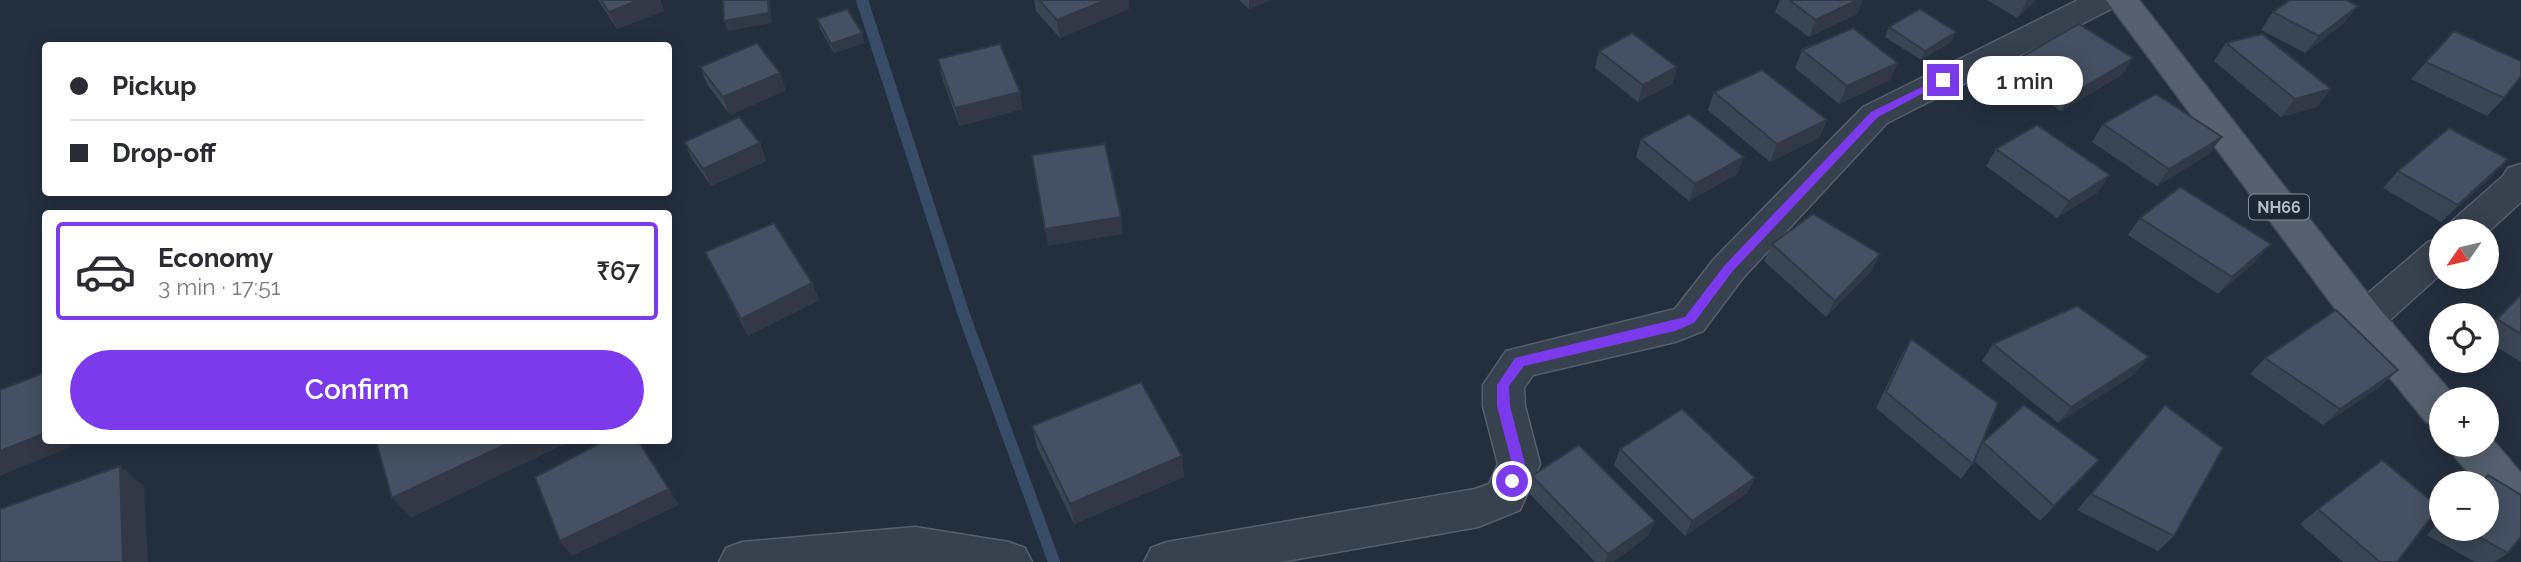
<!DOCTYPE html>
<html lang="en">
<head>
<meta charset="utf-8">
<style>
	:root { --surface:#fff; --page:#f7f7f7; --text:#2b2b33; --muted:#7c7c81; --line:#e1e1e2; --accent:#7c3aed }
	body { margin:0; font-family:Raleway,sans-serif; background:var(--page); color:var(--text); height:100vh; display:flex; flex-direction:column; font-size:26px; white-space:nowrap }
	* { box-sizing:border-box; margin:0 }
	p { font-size:23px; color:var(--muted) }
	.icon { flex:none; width:38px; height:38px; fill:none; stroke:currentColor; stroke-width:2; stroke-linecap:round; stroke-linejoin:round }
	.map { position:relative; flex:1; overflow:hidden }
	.panel { position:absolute; left:42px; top:210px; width:630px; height:234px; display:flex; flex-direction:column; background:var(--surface); border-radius:7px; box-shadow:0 4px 18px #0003 }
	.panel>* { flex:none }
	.guide { position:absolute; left:42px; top:42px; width:630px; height:154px; border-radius:7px; box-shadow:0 4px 18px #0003; display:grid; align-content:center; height:154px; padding:0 28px; background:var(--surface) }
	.needle { width:46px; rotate:236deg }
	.tools { position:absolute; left:2429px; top:219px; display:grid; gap:14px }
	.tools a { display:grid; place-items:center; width:70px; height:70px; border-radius:50%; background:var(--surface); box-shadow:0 4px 18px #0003; font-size:35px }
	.end { position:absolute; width:32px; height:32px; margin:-16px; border:9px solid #7c3aed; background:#fff; box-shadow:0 0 0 4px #fff }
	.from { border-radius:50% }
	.bubble { position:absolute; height:49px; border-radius:24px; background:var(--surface); box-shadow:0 4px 18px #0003; font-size:23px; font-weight:600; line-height:49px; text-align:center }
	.guide b { display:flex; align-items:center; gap:24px; height:66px; font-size:26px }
	.guide b+b { border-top:2px solid var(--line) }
	.guide i { width:18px; height:18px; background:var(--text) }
	ul { padding:12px 0 0; list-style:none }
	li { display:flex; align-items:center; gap:21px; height:98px; margin:0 14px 10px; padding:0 14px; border:4px solid transparent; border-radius:7px }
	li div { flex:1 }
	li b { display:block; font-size:26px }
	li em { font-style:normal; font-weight:600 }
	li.selected { border-color:var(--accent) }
	li>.icon { width:63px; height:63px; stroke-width:1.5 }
	.button { display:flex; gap:14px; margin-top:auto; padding:14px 28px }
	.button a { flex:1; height:80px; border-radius:42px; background:var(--accent); color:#fff; font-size:28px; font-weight:600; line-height:80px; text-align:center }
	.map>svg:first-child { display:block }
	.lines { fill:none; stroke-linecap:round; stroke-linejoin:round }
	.stream { stroke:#394c67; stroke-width:12 }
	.street-casing { stroke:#565f6c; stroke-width:3 }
	.primary-casing { stroke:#414a57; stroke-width:3 }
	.street { fill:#38414e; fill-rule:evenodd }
	.primary { fill:#56606e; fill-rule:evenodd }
	.wall { fill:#3b4654 }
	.shaded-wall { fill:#303945 }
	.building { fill:#455162; stroke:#303945; stroke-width:2 }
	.route { fill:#7c3aed }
	.labels { text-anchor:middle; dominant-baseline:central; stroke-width:5; stroke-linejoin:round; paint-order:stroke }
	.shield { fill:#1d2633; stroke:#878f9c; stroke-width:2 }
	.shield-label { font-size:16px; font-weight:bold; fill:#b4bcc9 }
</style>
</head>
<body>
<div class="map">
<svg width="2521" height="562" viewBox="0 0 2521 562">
	<rect width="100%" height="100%" fill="#242f3e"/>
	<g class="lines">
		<polyline class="stream" points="862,0 964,315 1054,562"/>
		<g class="street-casing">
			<g id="street">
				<polygon points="2078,0 2120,0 2115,7 1887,123 1742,279 1703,331 1675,342 1533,375 1524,388 1525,406 1540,464 1520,510 1478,527 1281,562 1144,562 1151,548 1167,542 1475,489 1489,484 1498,464 1483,406 1483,385 1506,351 1675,309 1714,259 1863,107"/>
				<polygon points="2521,164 2521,202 2487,233 2446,231 2452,221 2503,176 2508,168"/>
				<polygon points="2441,238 2441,274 2379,330 2365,334 2351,330 2345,319 2351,308 2428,242"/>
				<polygon points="915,527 1009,542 1025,548 1032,562 719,562 726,548 742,542"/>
			</g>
		</g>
		<g class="primary-casing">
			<g id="primary">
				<polygon points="2106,0 2139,0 2379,308 2456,398 2441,399 2441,427 2426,422 2351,330"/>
				<path d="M2487,433L2521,473V524C2502,517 2487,504 2487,483H2477L2455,457L2449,444H2487Z"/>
			</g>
		</g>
		<use href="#street" class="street"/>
		<use href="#primary" class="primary"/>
	</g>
	<g class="wall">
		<polygon points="598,0 660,0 664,11 617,29"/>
		<polygon points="1034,0 1129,0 1129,9 1060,38 1036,11"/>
		<polygon points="1239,0 1270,0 1249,9"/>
		<polygon points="1780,0 1863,0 1857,14 1809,37 1775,12"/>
		<polygon points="1987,0 2036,0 2017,18"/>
		<polygon points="2358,6 2344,23 2305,53 2261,30 2273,12"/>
		<polygon points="817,19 865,43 834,53 820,29"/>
		<polygon points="1889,27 1956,32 1951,42 1921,60 1885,37"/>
		<polygon points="2226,43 2317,107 2281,117 2214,61"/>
		<polygon points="1802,50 1890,80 1839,104 1795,68"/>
		<polygon points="1599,51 1677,67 1672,84 1638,102 1595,68"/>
		<polygon points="2133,58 2122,75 2061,111 2008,77 2018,59"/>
		<polygon points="938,59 1023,109 959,126 942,77"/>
		<polygon points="2426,62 2504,98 2487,116 2411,79"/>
		<polygon points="700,67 786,90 730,115 707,84"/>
		<polygon points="1714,92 1827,120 1819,138 1770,162 1708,110"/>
		<polygon points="2103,124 2222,137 2209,154 2157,186 2092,142"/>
		<polygon points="1641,139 1744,157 1737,174 1689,201 1636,157"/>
		<polygon points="684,142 760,143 766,161 711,186 692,159"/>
		<polygon points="1996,149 2098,192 2057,218 1986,166"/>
		<polygon points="2398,171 2491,177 2441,222 2383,188"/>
		<polygon points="2140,218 2256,261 2218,294 2128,235"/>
		<polygon points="1772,244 1880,254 1871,271 1826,317 1764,261"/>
		<polygon points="705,252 812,283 819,300 748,336"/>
		<polygon points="2521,294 2521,362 2487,341 2487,327"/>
		<polygon points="1911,339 1980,446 1983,442 2099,460 2085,476 2040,521 1974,461 1961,479 1876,408 1901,356"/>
		<polygon points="1993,344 2136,373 2058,423 1982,361"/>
		<polygon points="2265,358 2380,387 2323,425 2250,374"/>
		<polygon points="2165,405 2174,536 2158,551 2077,510"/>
		<polygon points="1032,426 1182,456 1184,477 1074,524 1037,447"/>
		<polygon points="1620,449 1755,478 1747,493 1685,536 1614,465"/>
		<polygon points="2488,475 2508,553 2495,562 2475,562 2427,535 2441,519 2441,528 2487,528 2487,483 2478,483"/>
		<polygon points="1532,476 1655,521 1648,536 1613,562 1595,562 1528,492"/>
		<polygon points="2318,509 2397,562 2343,562 2300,524"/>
	</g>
	<g class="shaded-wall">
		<polygon points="639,0 660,0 664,11 617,29 609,12"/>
		<polygon points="768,0 770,0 772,23 728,31 724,21"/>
		<polygon points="1106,0 1129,0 1129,9 1060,38 1057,20"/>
		<polygon points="1249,0 1270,0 1249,9"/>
		<polygon points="1857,0 1863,0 1857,14 1809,37 1816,20"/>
		<polygon points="2027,0 2036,0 2017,18"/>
		<polygon points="2358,6 2344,23 2305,53 2319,36"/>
		<polygon points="1956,32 1951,42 1921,60 1925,51"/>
		<polygon points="862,33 865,43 834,53 831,44"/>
		<polygon points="2133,58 2122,75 2061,111 2072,94"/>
		<polygon points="1898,63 1890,80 1839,104 1847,86"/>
		<polygon points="1677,67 1672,84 1638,102 1643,85"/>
		<polygon points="780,73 786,90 730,115 723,97"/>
		<polygon points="2331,89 2317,107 2281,117 2295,99"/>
		<polygon points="1020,92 1023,109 959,126 955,108"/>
		<polygon points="1827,120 1819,138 1770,162 1777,144"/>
		<polygon points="2222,137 2209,154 2157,186 2169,169"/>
		<polygon points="760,143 766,161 711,186 703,169"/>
		<polygon points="1744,157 1737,174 1689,201 1695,184"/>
		<polygon points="2508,159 2491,177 2441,222 2458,205"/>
		<polygon points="2110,175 2098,192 2057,218 2069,201"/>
		<polygon points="1121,217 1123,234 1048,246 1045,229"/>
		<polygon points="2271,244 2256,261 2218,294 2232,277"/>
		<polygon points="1880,254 1871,271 1826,317 1835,301"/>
		<polygon points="812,283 819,300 748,336 741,319"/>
		<polygon points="2149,357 2136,373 2058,423 2071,407"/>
		<polygon points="2398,370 2380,387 2323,425 2340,409"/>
		<polygon points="46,433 46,441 69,441 70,447 0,476 0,451"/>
		<polygon points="513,441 571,441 411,518 392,498"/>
		<polygon points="1182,456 1184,477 1074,524 1070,504"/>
		<polygon points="2099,460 2085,476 2040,521 2054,506"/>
		<polygon points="120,466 144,486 148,562 123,562"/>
		<polygon points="1755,478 1747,493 1685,536 1692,521"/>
		<polygon points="669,489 679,505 572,556 560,541"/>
		<polygon points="1655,521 1648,536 1613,562 1605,562 1608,554"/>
	</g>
	<g class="building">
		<polygon points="601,0 639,0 609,12"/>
		<polygon points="723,0 768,0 769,13 724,21"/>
		<polygon points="1039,0 1106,0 1057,20"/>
		<polygon points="1789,0 1857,0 1816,20"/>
		<polygon points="2290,0 2346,0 2358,6 2319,36 2273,12"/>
		<polygon points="847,9 862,33 831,44 817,19"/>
		<polygon points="1920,9 1956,32 1925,51 1889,27"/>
		<polygon points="2079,24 2133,58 2072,94 2018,59"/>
		<polygon points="1853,28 1898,63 1847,86 1802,50"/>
		<polygon points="2454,31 2521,61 2521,76 2504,98 2426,62"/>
		<polygon points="1632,33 1677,67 1643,85 1599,51"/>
		<polygon points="2262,34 2331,89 2295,99 2226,43"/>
		<polygon points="757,43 780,73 723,97 700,67"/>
		<polygon points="1000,44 1020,92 955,108 938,59"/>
		<polygon points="1762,70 1827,120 1777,144 1714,92"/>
		<polygon points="2156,94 2222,137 2169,169 2103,124"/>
		<polygon points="1689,114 1744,157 1695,184 1641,139"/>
		<polygon points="739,117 760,143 703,169 684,142"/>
		<polygon points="2037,125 2110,175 2069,201 1996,149"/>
		<polygon points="2449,128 2508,159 2458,205 2398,171"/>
		<polygon points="1105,144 1121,217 1045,229 1032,155"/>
		<polygon points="2180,187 2271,244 2232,277 2140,218"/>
		<polygon points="1813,214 1880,254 1835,301 1772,244"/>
		<polygon points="774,223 812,283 741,319 705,252"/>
		<polygon points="2521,295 2521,334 2497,319"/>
		<polygon points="2077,306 2149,357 2071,407 1993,344"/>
		<polygon points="2336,310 2398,370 2340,409 2265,358"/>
		<polygon points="1911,339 1998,403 1973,464 1886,392"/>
		<polygon points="43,373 46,391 46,433 0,451 0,390"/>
		<polygon points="1141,382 1182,456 1070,504 1032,426"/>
		<polygon points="2024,405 2099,460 2054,506 1983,442"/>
		<polygon points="2165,405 2223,448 2174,536 2091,494"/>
		<polygon points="1682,409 1755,478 1692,521 1620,449"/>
		<polygon points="376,441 513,441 392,498"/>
		<polygon points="604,441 638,441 669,489 560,541 535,477"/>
		<polygon points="1579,445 1655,521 1608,554 1532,476"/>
		<polygon points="2382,460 2439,507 2397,562 2380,562 2318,509"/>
		<polygon points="120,466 123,562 0,562 0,509"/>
		<polygon points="2488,475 2521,495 2521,537 2508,553 2463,528 2487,528 2487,483 2481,483"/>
	</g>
	<polygon class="route" points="1940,78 1948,80 1878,117 1732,272 1694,323 1675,331 1524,366 1509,386 1510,406 1525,464 1517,484 1507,484 1506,481 1512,464 1497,406 1497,385 1515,358 1685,317 1724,266 1871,112"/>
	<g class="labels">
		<rect class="shield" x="2249" y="194.5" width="60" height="25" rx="5"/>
		<g class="shield-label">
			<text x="2279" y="207">NH66</text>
		</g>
	</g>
</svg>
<div class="tools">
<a><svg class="needle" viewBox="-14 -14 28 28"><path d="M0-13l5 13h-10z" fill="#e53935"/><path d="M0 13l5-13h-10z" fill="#7c7c81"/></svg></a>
<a><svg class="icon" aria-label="locate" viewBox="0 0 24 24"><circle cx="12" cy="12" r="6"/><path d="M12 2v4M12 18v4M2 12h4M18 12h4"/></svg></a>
<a>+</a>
<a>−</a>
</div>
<i class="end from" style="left:1512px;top:481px"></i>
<i class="end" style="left:1943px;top:80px"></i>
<div class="bubble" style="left:1967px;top:56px;width:116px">1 min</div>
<div class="guide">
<b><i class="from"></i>Pickup</b>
<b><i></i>Drop-off</b>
</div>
<section class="panel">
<ul>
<li class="selected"><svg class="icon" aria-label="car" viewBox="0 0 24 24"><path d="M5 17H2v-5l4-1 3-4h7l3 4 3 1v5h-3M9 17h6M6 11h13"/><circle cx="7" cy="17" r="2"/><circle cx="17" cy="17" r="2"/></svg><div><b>Economy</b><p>3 min · 17:51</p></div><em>₹67</em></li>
</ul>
<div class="button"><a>Confirm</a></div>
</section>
</div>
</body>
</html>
